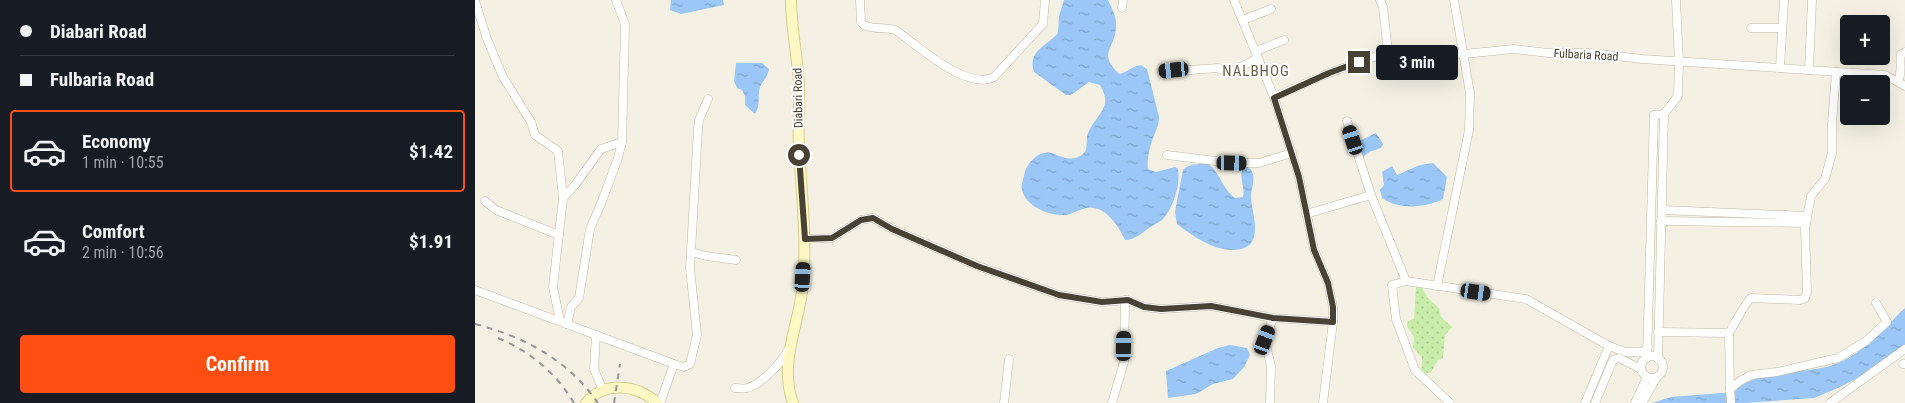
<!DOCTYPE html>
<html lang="en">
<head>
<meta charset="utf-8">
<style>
	:root { --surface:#171b24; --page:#20242c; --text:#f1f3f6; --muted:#9ea1a6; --line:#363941; --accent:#ff4e11 }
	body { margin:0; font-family:"Roboto Condensed",sans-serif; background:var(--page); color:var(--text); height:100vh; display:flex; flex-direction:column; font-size:19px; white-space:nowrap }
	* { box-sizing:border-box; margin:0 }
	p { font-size:16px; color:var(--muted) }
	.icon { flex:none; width:28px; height:28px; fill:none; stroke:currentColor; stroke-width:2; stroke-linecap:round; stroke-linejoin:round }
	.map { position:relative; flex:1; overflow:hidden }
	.panel { display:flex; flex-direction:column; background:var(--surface); width:475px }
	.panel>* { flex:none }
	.hud { display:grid; align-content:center; height:110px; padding:0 20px; background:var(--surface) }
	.tools { position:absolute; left:1365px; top:15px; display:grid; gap:10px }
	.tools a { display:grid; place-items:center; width:50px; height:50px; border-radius:5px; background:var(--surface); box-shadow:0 5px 20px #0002; font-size:25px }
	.end { position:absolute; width:22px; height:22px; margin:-11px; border:6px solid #474233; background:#fff; box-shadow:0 0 0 2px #fff }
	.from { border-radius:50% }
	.bubble { position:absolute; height:35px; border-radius:5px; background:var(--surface); box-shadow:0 5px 20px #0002; font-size:16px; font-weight:700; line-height:35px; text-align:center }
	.car { position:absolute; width:15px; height:30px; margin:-15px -8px; border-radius:6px; box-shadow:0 0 4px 1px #0007; background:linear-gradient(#222 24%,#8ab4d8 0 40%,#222 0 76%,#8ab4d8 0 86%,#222 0) }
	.hud b { display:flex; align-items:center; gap:18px; height:48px; font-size:19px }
	.hud b+b { border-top:1px solid var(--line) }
	.hud i { width:12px; height:12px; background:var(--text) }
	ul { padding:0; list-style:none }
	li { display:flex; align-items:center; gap:15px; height:82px; margin:0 10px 8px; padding:0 10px; border:2px solid transparent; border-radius:5px }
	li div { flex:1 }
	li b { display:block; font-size:19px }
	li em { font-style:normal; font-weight:700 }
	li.current { border-color:var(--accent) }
	li>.icon { width:45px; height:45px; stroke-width:1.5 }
	.primary-button { display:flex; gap:10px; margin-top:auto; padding:10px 20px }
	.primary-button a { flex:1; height:58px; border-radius:5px; background:var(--accent); color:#fff; font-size:20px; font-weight:700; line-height:58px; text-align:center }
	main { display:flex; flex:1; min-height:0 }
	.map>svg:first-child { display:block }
	.grass { fill:url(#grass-dots) }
	.water { fill:url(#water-ripples) }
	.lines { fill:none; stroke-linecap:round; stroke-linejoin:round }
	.street-casing { stroke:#c1baa6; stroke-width:9 }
	.secondary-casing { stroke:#d9ce8f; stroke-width:12 }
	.street { stroke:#fff; stroke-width:8 }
	.secondary { stroke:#fff7c4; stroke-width:10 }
	.rail { stroke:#959595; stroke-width:2; stroke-dasharray:6 6; stroke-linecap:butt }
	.route { stroke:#474233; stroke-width:6 }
	.labels { text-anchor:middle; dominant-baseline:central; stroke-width:4; stroke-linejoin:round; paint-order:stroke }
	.street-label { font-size:12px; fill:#474233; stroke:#fff }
	.quarter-label { font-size:15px; letter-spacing:1px; fill:#6b614a; stroke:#fff }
</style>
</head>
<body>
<main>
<section class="panel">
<div class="hud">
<b><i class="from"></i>Diabari Road</b>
<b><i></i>Fulbaria Road</b>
</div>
<ul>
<li class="current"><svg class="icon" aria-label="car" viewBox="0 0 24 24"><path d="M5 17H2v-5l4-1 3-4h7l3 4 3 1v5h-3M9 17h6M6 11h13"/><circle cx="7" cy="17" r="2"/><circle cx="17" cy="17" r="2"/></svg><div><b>Economy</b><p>1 min · 10:55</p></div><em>$1.42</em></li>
<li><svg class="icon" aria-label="car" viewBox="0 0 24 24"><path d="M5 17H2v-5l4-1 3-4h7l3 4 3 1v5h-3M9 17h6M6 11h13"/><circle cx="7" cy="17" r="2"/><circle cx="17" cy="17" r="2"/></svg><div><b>Comfort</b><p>2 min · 10:56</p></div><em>$1.91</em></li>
</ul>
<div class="primary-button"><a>Confirm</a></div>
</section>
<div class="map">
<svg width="1430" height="403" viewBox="0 0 1430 403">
	<defs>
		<pattern id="grass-dots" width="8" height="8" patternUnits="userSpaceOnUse" patternTransform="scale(1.25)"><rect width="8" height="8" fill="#c7eda9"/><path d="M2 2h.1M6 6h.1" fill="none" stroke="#accc92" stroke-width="1.8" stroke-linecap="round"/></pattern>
		<pattern id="water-ripples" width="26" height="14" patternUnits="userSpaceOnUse" patternTransform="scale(1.25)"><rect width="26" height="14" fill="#9ac7f8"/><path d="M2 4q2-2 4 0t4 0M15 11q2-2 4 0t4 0" fill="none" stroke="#7fa3c9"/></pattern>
	</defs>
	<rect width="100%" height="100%" fill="#f4f1e4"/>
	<polygon class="grass" points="941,286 946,286 953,298 964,308 966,317 977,327 970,335 968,358 963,360 956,372 948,374 946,373 947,358 938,347 939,337 932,326 933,321 939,319"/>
	<g class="water">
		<polygon points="196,0 248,0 249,5 206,14 195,10"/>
		<path d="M589,0H633C637,9 642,17 641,27C640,50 622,52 644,74C652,73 657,66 666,65L672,69L684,117C684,126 680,132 677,141C674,149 672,160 673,169L681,172L700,167L703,169C706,184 698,209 687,220C683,223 678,225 674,228C665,234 660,240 650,240C644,226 630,205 612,208C604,209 598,214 590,215C575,216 551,207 547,190C546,185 549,177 550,171C554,162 564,150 576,153C586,156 594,162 605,156C615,151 610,141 613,133C617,123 625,116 629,107C632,99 629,92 625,85L614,82L596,95H591L559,72C552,51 572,46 583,33L584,16Z"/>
		<path d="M261,63H287L294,69C292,79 288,80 285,87C282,96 286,105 280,114L270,105V96L267,90L262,88L259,81Z"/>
		<polygon points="901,133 908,144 906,148 894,152 888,157 882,142"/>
		<path d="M958,163L972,177L968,199C950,208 924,210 907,198L905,190L909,185L907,172L917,166L922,175L945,165Z"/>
		<path d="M734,164C745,173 748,190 760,198L768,197C771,187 761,172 771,166C785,173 775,189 776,198C777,213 789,244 766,249C743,254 719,237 702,224L700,212L708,170C714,163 725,164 734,164Z"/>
		<path d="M1430,308V346L1388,375L1363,388L1339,398L1269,403H1177L1196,397L1259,392C1282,368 1327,375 1358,365C1386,356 1409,328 1430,308Z"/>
		<polygon points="755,345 772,348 775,355 769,367 758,379 738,384 721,394 693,398 691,371 743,348"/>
	</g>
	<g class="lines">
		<g class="street-casing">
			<g id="street">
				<path d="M385,0L386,22L389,25C399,30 410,27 420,30C426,33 433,40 439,44C456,57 496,89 519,77L568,24L570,0"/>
				<polyline points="759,0 799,97 824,177 839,249 853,283 858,307 858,322 848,403"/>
				<polyline points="905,0 908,7 913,52"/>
				<polyline points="0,1 12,39 28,77 56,122 60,135 83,151 88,198 78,287 85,321"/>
				<polyline points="647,8 648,0"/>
				<polyline points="768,20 796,9"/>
				<polyline points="1276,28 1307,28"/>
				<polyline points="781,51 809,40"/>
				<polyline points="1305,68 1309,0"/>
				<polyline points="1334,70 1337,0"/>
				<polyline points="687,72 743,68 754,73 783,58"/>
				<path d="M1423,82C1428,70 1424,65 1426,54L1430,52"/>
				<polyline points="799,97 854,73 913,52 989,54 1039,49 1073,53 1115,53 1167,59 1410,75 1430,86"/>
				<polyline points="872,121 896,195"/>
				<polyline points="692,155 757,163 784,163 817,153"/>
				<polyline points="88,198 100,185 126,149 147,142"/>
				<polyline points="10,201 21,210 84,235"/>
				<polyline points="1187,210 1332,216"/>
				<polyline points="831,214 896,195 931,281 1051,299 1134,346 1151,352 1167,352 1173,347"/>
				<polyline points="1186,221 1331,223"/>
				<polyline points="330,239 357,238 386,220 398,218 417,229 503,266 584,295 627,302 653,300 669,307 686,309 736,306 798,318 858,322"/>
				<polyline points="217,252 231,256 261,260"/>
				<polyline points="931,281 917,285 921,319 940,370 975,403"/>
				<polyline points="962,286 994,130 995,93 979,0"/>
				<polyline points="0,290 199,364 209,367 215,364 222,335 215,268 223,129 224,120 233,99"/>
				<polyline points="92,324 96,307 104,298 115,229 127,201 143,158 147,142 150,24 141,0"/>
				<path d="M1183,332L1254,333C1259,325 1270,303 1276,298L1325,300L1330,298L1332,292L1330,229L1336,196L1350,179L1357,153V124L1361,72"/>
				<polyline points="1254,333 1255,389 1265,381 1276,375 1302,372 1363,358 1391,341 1412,322 1401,303"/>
				<polyline points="121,335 119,369 128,391"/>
				<circle cx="1177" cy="367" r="11"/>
				<polyline points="1172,358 1179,115 1189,114"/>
				<polyline points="1183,359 1189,114 1203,96 1204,62 1201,0"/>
				<polyline points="1428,364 1430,364"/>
				<path d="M260,388C264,388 269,389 272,388C287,384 306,363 313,350"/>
				<polyline points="1255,389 1256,403"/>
				<polyline points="185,403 199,364"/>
				<polyline points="529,403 534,359"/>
				<polyline points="637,403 649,362 650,300"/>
				<polyline points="795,403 796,366 790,341 798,318"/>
				<polyline points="1110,403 1134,346"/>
				<polyline points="1120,403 1138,360 1144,358 1166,369"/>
				<polyline points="1160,403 1172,377"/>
				<polyline points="1167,403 1182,377"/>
				<polyline points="1355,403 1430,349"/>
			</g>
		</g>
		<g class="secondary-casing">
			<g id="secondary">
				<path d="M316,0C316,24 321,48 323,72C326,96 322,120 324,144C326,193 333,243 327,292C322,329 304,365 318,403"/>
				<path d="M111,403C130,380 163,385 182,403"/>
			</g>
		</g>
		<use href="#street" class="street"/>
		<use href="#secondary" class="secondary"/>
		<g class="rail">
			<path d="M0,324C50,337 93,360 123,403"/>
			<path d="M23,338C56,352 81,373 99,403"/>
			<polyline points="139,403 145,364"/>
		</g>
	</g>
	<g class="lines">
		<polyline class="route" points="324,155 330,239 357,238 386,220 398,218 417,229 502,266 584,295 627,302 653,300 669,307 686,309 736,306 798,318 858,322 858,307 853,283 839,250 824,177 799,98 854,73 884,62"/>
	</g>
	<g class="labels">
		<g class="street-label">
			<text transform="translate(1111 55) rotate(3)">Fulbaria Road</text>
			<text transform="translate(323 98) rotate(-91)">Diabari Road</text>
		</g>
		<g class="quarter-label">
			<text x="781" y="71">NALBHOG</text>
		</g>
	</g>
</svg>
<div class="tools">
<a>+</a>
<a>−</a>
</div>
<i class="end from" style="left:324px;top:155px"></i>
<i class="end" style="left:884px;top:62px"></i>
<div class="bubble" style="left:901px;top:45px;width:82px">3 min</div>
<i class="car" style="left:699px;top:70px;rotate:264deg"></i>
<i class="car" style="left:878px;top:140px;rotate:342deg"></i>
<i class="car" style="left:757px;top:163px;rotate:91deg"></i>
<i class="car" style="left:328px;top:277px;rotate:4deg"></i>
<i class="car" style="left:1001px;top:292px;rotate:98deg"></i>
<i class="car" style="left:790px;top:340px;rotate:20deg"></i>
<i class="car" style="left:649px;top:346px;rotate:1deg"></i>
</div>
</main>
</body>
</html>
